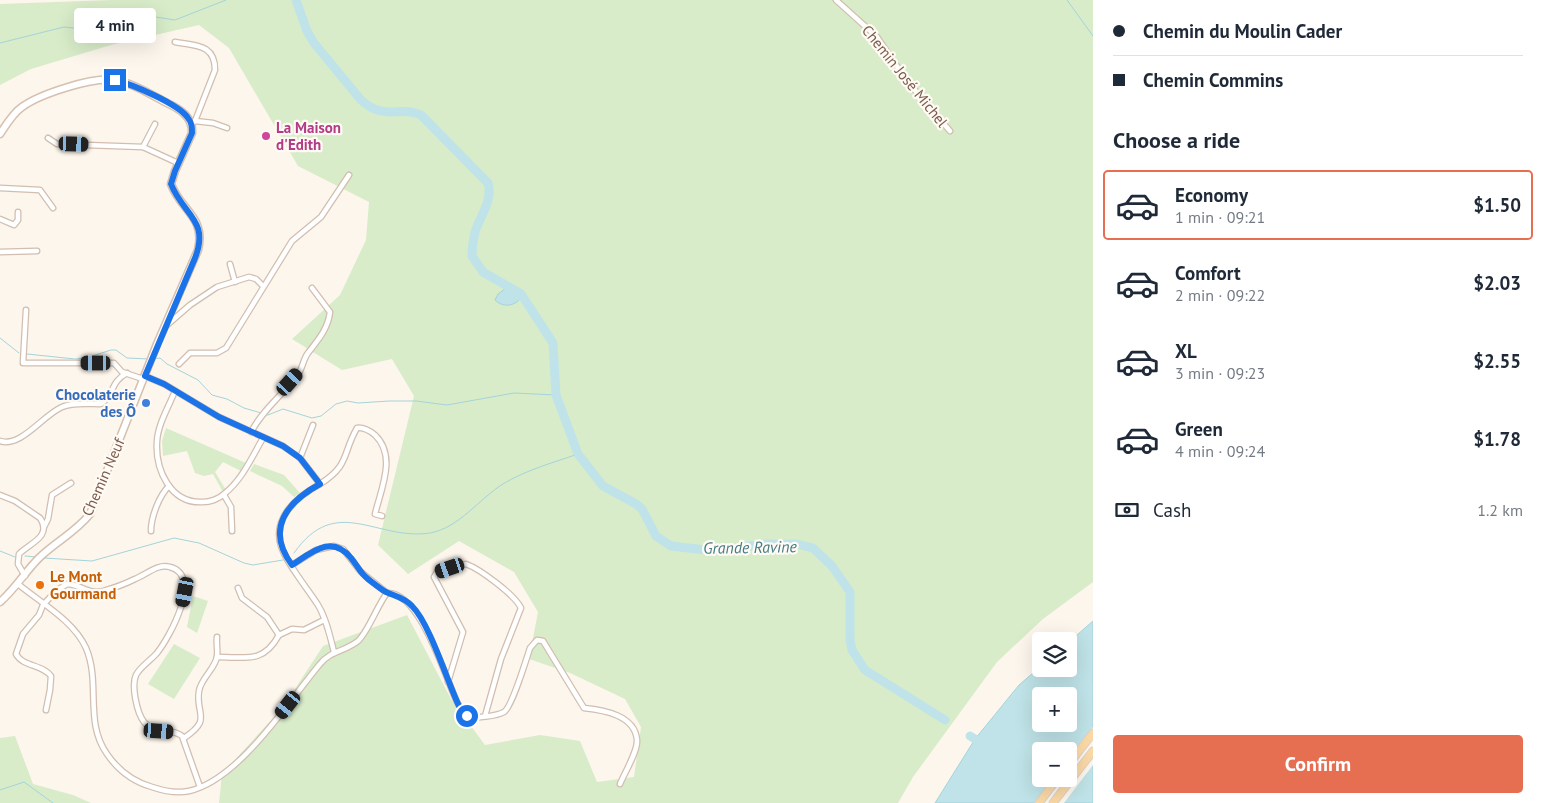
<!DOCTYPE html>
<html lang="en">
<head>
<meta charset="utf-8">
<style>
	:root { --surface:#fff; --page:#f6f6f7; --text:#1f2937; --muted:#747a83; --line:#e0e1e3; --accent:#e76f51 }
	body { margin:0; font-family:"PT Sans",sans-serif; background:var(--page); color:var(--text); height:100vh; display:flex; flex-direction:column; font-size:19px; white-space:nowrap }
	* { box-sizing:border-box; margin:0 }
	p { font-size:16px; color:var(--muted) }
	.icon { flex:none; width:28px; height:28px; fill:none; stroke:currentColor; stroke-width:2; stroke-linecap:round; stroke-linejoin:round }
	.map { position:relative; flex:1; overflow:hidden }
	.panel { display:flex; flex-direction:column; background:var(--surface); width:450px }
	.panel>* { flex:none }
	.guide { display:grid; align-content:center; height:110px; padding:0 20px; background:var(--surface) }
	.tools { position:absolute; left:1032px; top:632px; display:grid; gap:10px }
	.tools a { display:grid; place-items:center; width:45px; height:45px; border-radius:5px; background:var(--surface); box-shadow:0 5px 20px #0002; font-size:25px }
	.end { position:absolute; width:22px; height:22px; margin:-11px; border:6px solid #1a73e8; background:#fff; box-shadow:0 0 0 2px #fff }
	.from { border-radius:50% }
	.bubble { position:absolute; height:35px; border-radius:5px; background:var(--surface); box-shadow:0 5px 20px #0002; font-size:16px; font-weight:800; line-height:35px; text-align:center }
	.car { position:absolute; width:15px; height:30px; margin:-15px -8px; border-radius:6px; box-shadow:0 0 4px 1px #0007; background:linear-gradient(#222 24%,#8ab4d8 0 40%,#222 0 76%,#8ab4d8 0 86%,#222 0) }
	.guide b { display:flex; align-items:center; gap:18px; height:48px; font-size:19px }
	.guide b+b { border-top:1px solid var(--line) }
	.guide i { width:12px; height:12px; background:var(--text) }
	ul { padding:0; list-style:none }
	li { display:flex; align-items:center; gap:15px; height:70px; margin:0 10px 8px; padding:0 10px; border:2px solid transparent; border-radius:5px }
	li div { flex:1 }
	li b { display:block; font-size:19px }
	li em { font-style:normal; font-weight:800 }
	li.selected { border-color:var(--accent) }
	li>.icon { width:45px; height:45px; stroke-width:1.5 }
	h2 { padding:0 20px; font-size:22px; line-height:60px }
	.pay { display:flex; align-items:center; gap:12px; height:55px; padding:0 20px; font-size:19px }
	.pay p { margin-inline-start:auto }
	.cta { display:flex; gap:10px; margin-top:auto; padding:10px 20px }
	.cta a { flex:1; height:58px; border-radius:5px; background:var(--accent); color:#fff; font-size:20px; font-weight:800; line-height:58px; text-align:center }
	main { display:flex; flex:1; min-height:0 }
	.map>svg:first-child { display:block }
	.green { fill:#d8ecc9 }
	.water { fill:#bfe3e8; stroke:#a5d3da; fill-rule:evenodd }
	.pier { fill:#fdf6ec }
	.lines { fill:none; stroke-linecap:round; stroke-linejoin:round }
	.stream { stroke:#a5d3da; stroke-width:1 }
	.river { stroke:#bfe3e8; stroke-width:9 }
	.street-casing { stroke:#d1beb0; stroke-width:7 }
	.secondary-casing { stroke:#d6c0b0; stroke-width:9 }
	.primary-casing { stroke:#dad1cd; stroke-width:9 }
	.street { stroke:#fff; stroke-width:4.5 }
	.secondary { stroke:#fff; stroke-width:6 }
	.primary { stroke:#fbd9a5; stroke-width:7 }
	.route { stroke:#1a73e8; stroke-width:6 }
	.hotel-dot { fill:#d1479c; stroke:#fffaf3; stroke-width:2 }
	.shop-dot { fill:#3f7fe0; stroke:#fffaf3; stroke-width:2 }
	.food-dot { fill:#e8710a; stroke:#fffaf3; stroke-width:2 }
	.labels { text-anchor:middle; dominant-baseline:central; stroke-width:4.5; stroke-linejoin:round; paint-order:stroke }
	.street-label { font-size:15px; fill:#7a5c4d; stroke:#fffaf3 }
	.hotel-label { font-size:15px; font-weight:bold; fill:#b23c85; stroke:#fffaf3; text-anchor:start }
	.shop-label { font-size:15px; font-weight:bold; fill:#366cbe; stroke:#fffaf3; text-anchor:end }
	.food-label { font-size:15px; font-weight:bold; fill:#c56008; stroke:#fffaf3; text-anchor:start }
	.water-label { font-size:16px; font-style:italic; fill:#437c86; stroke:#fffaf3 }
</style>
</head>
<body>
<main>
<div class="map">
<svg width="1093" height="803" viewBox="0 0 1093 803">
	<rect width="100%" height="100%" fill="#fdf6ec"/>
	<g class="green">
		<polygon points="111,0 1093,0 1093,582 1043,619 997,662 913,777 898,803 219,803 222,774 283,707 323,646 407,615 451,699 485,745 540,735 580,741 597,782 634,777 641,727 625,699 570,673 529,659 538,612 514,572 459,541 408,574 378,545 414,396 392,359 342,370 292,339 340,295 366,240 369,202 298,166 229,48 199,25 111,45 31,69 0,85 0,4"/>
		<polygon points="166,428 246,463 241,471 223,462 215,472 226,490 223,492 213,474 204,476 195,473 187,451 163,456 162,441"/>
		<polygon points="254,464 284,475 300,493 294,497 282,486 250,471"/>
		<polygon points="193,596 208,601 197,633 187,627"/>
		<polygon points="174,644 200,658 174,699 148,684"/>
		<polygon points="15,736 33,784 73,795 91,803 0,803 0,738"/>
	</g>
	<g class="water">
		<path d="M505,289H518L524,293C518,306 504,309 495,300L498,294Z"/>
		<path d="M1093,621V803H935L975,739L1019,685L1041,666V669H1069V642ZM1041,696H1069V724H1041ZM1041,751H1069V779H1041Z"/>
	</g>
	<polygon class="pier" points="1093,727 1093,765 1064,803 1035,803 1054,779 1069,779 1069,759"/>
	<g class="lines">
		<g class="stream">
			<polyline points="1067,0 1093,36"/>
			<polyline points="0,43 64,27 92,30 98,29 129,10 142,10 156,17 175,20 226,0"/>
			<polyline points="0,338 19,353"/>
			<polyline points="27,354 75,359 86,358 111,350 116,350 127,358 149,359"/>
			<polyline points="153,359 160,358 167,364 198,380 212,395 227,399 244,408 268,415 283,409 312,418 321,416 336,404 347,401 358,403 389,401 416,401 447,405 514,393 556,395"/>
			<polyline points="0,551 15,557"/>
			<path d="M294,553C336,493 376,541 430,533C459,528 480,498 503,484C526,470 552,463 578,454"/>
			<polyline points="25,556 37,557"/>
			<polyline points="44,558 92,561 174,538 199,543 244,563 253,565 283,560"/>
			<polyline points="0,790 24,782 53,803"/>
		</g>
		<g class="river">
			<path d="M296,0L307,31L314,43L361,100C385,122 400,105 421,115L488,183C493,201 480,216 475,232C473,240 472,248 472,256L483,272L521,294L553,343L556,395L578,454L603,486L636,504L642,509L656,536L671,546L714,551L766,544H797L813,548L832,566L850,592V640L852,650L865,670L945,720"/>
			<polyline points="970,736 975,739"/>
		</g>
		<g class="street-casing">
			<g id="street">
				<polyline points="836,0 877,37 907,81 950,131"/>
				<path d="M175,42C196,46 215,44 215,70L195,121L192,124"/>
				<polyline points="195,121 213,123 227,128"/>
				<polyline points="48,138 57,144 143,147 178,163"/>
				<polyline points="143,147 155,124"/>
				<polyline points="0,188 40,190 53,208"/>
				<polyline points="0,219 14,225 18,220 18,212"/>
				<polyline points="0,252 37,251"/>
				<polyline points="230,264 235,282"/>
				<polyline points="26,310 23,363 114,363 122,372 143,379"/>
				<polyline points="167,325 190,305 217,287 249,277 256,279 263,286"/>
				<polyline points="179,364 190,353 217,353 226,348 292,241 321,217 349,175"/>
				<path d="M145,376L164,384L219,417L283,446L300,458L320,484C298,496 272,517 281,546C286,563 308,589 318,605C326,618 330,636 334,652"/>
				<path d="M175,391C169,406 158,424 157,441C155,469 170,504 203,502C210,502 219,499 224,494C242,480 252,457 263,438"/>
				<path d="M251,432C265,406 286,393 300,371C303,365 304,358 308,353C318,340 328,329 330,312L312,288"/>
				<path d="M0,441C21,448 43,415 62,407C73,402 89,404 101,404C116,393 109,383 127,373"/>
				<polyline points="300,458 313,425"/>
				<path d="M320,484C350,465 342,454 357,428C364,427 370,431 375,435C397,456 381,489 375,514L382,516"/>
				<path d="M0,495L15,501L40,518C53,537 28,544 19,554L18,564L25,576"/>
				<polyline points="224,495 231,507 232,531"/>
				<polyline points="44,527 48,519 52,495 71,483"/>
				<path d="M151,531C151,517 159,496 169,486"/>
				<polyline points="292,565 316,550 334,546 343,549 361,572 387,593"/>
				<path d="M18,584C41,603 74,621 86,648C101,683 84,722 107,754C118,770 134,782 152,787C164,791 176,794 189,791C239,780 288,702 320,664C330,651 346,651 358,641C368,632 377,606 387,593"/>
				<polyline points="238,588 242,598 267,617 279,635"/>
				<path d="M387,593C420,591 445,677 457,702C462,712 469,719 481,717C488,716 497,716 504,712C512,707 526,660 530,648L537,640L543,641L584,708C603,710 635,715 637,740C638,751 624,774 620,784"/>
				<path d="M217,657C246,657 263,664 279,635L292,629L304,630L324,620"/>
				<path d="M448,682L463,632L434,577L437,572L466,564C480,569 515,595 521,608L501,659L485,716"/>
				<path d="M46,710L50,690L51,676C42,664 23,667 16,654L23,634L39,615L43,605L56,591L67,584C80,584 89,595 103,591C114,588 125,584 135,579C146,575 158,563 170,567C204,576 169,638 157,653C151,660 140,667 136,675C131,686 137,713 144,722C155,735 171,727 182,736L200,787"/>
				<path d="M184,738C213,719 195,714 199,691C201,678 216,668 217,656C218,650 216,643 217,637"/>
			</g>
		</g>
		<g class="secondary-casing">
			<path id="secondary" d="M0,134C6,125 13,113 22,107C40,94 92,77 114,80C133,83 150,94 167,103C180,109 193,117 192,133L175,171L171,184C181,211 206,217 198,250L157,344L90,514C76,532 55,542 39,558C25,572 15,589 0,602"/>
		</g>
		<g class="primary-casing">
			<g id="primary">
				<polyline points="1069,764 1093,733"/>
				<polyline points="1039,803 1057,779"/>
				<polyline points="1053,803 1093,751"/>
			</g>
		</g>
		<use href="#street" class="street"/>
		<use href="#secondary" class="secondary"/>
		<use href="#primary" class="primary"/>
	</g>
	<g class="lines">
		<path class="route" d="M115,80C131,84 179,104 188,118C192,123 192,127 192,133L175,171L171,184C183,215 210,220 195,258L145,376L164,384L219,417L283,446L300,458L320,484C287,502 265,529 292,565C312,552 332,534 351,558C357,565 360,573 368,579C372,582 382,590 386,592C395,596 405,598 412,606C430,624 447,681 459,706L467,716"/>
	</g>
	<circle class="hotel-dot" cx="266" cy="136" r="5"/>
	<circle class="shop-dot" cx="146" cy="403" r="5"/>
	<circle class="food-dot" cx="40" cy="585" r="5"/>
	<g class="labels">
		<g class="street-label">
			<text transform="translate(905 76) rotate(51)">Chemin José Michel</text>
			<text transform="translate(103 477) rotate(-66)">Chemin Neuf</text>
		</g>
		<g class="hotel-label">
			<text x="276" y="127">La Maison<tspan x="276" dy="17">d'Edith</tspan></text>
		</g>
		<g class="shop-label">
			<text x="136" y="394">Chocolaterie<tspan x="136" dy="17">des Ô</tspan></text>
		</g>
		<g class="food-label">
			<text x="50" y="576">Le Mont<tspan x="50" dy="17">Gourmand</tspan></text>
		</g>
		<g class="water-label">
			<text transform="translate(750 547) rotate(-1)">Grande Ravine</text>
		</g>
	</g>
</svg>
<div class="tools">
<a><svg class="icon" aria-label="layers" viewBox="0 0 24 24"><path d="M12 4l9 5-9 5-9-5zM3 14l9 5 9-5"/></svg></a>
<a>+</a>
<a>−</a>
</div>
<i class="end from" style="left:467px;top:716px"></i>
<i class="end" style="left:115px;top:80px"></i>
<div class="bubble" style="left:74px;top:8px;width:82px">4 min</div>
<i class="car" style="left:74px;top:144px;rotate:92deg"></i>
<i class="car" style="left:96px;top:363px;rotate:270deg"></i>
<i class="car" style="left:290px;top:382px;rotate:42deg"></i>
<i class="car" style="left:450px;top:568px;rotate:251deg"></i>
<i class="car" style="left:185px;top:592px;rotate:191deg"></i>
<i class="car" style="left:288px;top:705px;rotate:218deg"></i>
<i class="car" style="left:159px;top:731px;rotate:94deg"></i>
</div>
<section class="panel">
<div class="guide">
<b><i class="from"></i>Chemin du Moulin Cader</b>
<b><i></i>Chemin Commins</b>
</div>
<h2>Choose a ride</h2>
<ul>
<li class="selected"><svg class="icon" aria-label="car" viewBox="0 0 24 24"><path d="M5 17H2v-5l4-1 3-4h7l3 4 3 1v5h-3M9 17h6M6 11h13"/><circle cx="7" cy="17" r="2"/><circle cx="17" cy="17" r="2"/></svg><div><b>Economy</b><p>1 min · 09:21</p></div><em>$1.50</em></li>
<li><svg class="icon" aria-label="car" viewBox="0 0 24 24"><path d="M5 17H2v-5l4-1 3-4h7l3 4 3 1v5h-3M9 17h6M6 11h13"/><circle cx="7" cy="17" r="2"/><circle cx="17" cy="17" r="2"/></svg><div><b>Comfort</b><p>2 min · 09:22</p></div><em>$2.03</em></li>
<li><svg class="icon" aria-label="car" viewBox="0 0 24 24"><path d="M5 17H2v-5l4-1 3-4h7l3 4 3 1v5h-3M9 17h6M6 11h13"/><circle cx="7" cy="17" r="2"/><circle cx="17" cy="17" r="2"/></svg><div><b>XL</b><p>3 min · 09:23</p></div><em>$2.55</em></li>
<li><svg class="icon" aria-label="car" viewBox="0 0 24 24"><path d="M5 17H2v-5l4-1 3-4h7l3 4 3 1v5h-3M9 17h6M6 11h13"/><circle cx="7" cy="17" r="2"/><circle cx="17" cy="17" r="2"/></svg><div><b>Green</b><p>4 min · 09:24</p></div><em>$1.78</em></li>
</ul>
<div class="pay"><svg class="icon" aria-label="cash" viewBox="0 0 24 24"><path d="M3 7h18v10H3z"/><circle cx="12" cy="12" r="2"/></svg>Cash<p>1.2 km</p></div>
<div class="cta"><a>Confirm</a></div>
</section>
</main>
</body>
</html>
